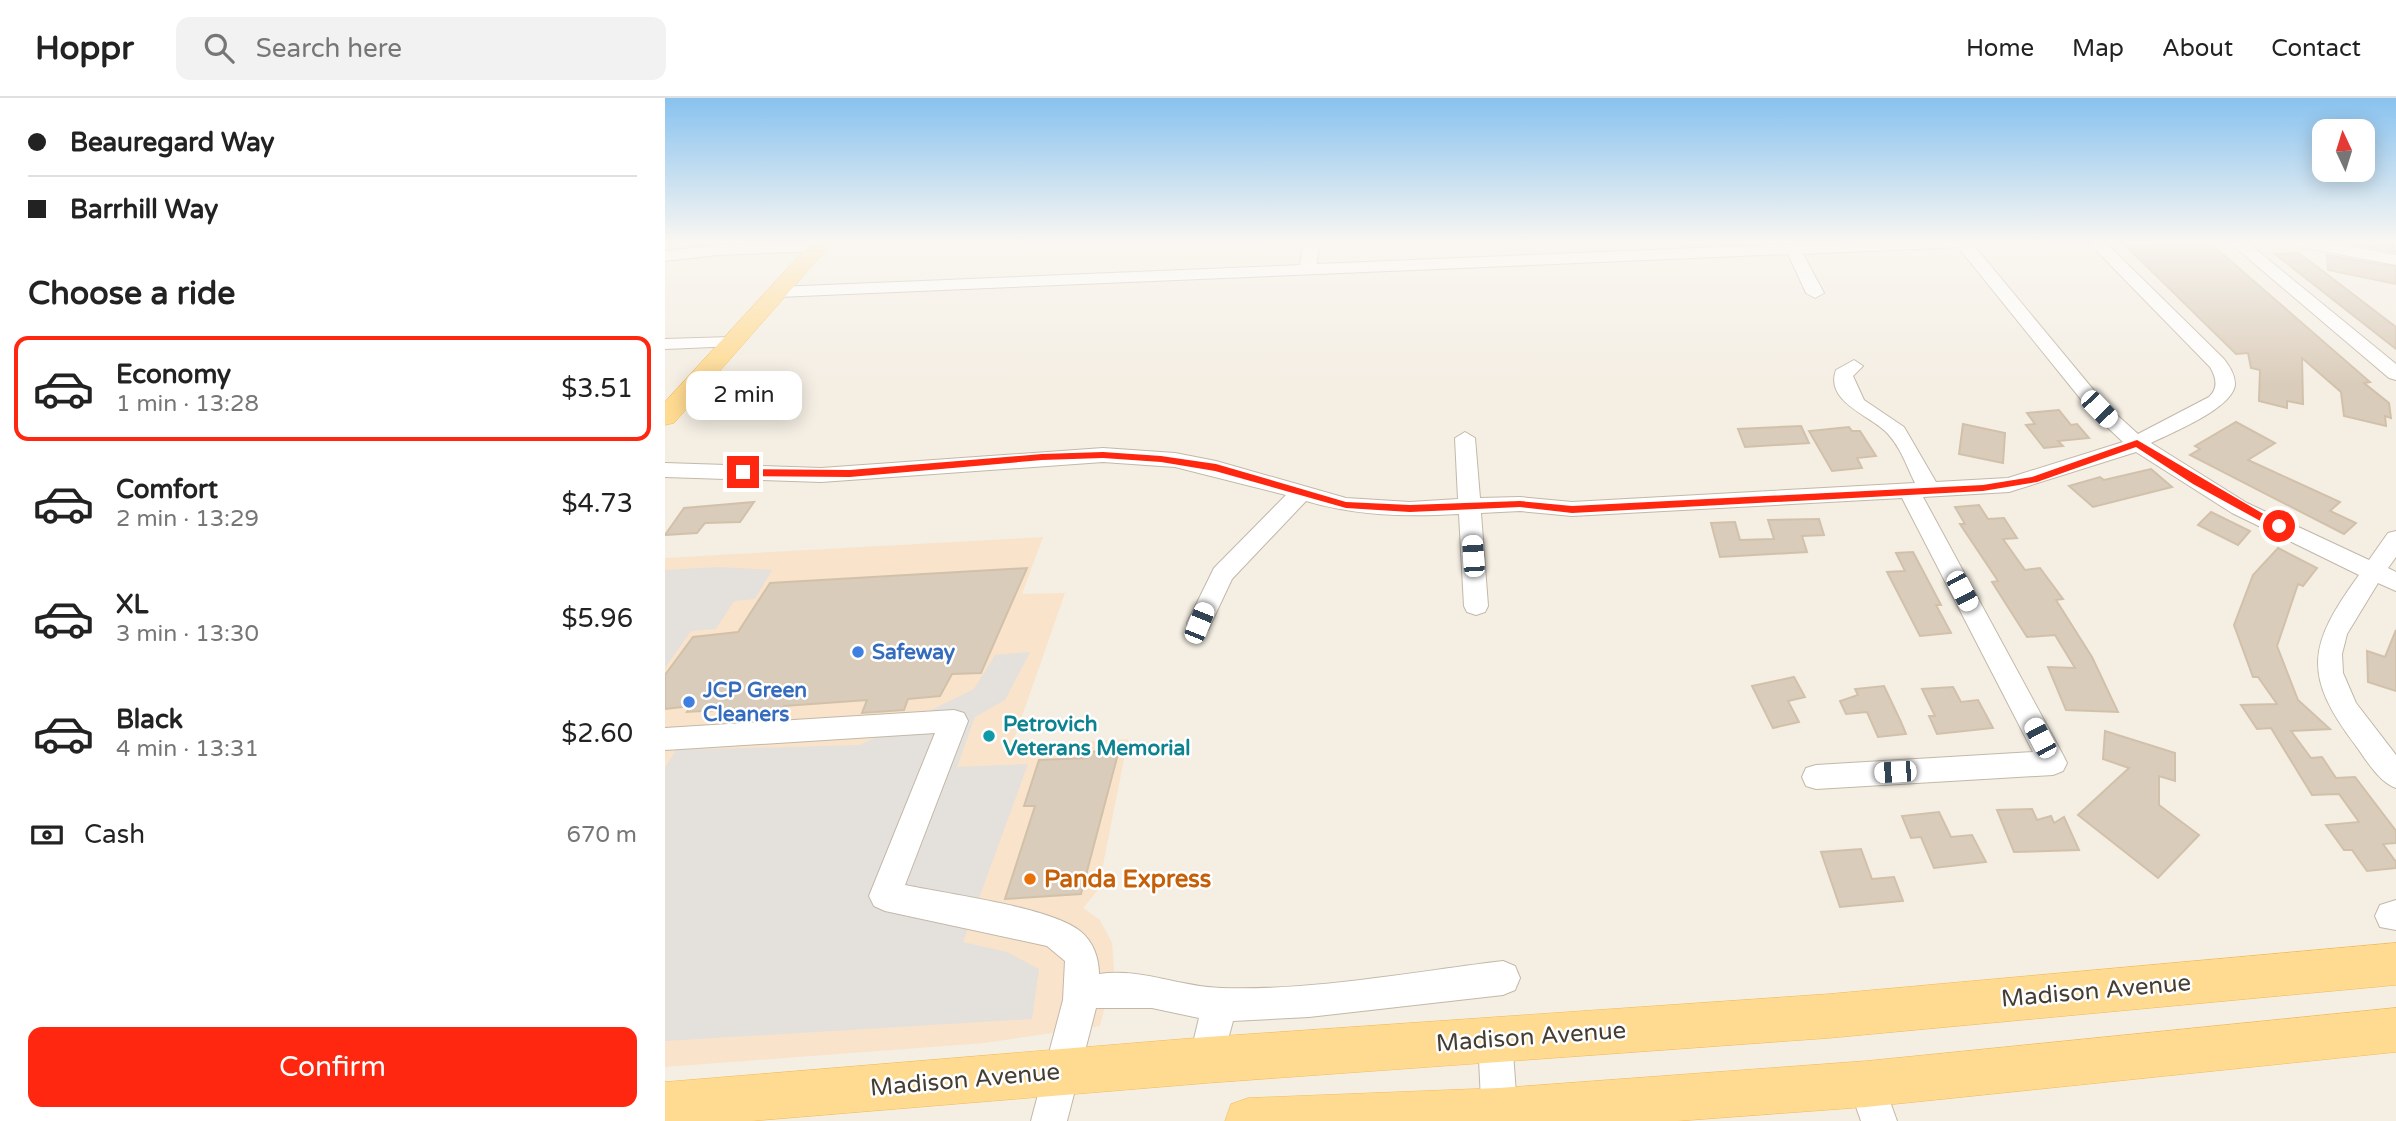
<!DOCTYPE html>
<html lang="en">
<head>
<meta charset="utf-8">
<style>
	:root { --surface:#fff; --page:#f2f2f2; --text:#222; --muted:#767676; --line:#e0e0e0; --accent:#ff270f }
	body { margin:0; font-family:"Varela Round",sans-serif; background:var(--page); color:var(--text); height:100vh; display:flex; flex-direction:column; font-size:26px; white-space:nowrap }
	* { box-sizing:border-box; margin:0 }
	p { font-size:23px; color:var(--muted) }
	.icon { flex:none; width:38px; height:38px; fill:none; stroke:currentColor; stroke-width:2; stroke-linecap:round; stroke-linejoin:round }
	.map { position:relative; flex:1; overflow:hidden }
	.side { display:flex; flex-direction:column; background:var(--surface); width:665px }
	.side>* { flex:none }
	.banner { display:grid; align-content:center; height:154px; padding:0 28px; background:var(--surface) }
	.needle { width:46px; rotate:356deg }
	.tools { position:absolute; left:1647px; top:21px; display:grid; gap:14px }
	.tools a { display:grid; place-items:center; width:63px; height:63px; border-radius:14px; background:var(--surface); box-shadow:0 4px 18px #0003; font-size:35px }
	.end { position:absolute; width:32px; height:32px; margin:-16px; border:9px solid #ff270f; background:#fff; box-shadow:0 0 0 4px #fff }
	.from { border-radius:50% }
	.bubble { position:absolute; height:49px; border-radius:14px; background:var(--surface); box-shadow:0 4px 18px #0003; font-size:23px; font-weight:600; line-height:49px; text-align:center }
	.car { position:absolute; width:21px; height:42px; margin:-21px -10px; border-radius:9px; box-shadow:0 0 5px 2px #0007; background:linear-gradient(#fff 24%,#345 0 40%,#fff 0 76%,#345 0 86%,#fff 0) }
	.banner b { display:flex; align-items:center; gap:24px; height:66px; font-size:26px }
	.banner b+b { border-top:2px solid var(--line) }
	.banner i { width:18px; height:18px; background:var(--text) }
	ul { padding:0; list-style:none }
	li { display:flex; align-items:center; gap:21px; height:105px; margin:0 14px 10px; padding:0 14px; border:4px solid transparent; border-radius:14px }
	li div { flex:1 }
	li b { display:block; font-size:26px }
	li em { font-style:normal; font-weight:600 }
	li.current { border-color:var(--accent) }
	li>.icon { width:63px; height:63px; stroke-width:1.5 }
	h2 { padding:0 28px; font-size:32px; line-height:84px }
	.pay { display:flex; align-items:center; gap:18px; height:77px; padding:0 28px; font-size:26px }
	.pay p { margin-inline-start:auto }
	.cta { display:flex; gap:14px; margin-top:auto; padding:14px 28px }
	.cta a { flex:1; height:80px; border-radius:14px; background:var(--accent); color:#fff; font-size:28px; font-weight:600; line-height:80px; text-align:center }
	header { display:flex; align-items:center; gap:42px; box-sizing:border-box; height:98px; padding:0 35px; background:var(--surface); border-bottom:2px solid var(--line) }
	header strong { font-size:33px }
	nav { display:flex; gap:38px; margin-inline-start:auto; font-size:24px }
	.search { width:490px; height:63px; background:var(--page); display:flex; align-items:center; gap:18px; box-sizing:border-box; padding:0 24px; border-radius:14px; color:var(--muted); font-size:26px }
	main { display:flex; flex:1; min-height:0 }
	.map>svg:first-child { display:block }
	.commercial { fill:#f9e3cb }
	.parking { fill:#e4e0dc }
	.building { fill:#daccba; stroke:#d2c1aa; stroke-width:2 }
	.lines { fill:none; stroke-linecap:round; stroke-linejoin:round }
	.minor-casing { stroke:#c3b8a8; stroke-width:2 }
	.major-casing { stroke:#f2ba54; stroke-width:1 }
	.minor { fill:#fff; fill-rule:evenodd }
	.major { fill:#ffda91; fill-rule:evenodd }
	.route { fill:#ff270f }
	.shop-dot { fill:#3f7fe0; stroke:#fff; stroke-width:2.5 }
	.culture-dot { fill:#0f9aa8; stroke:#fff; stroke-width:2.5 }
	.food-dot { fill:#e8710a; stroke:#fff; stroke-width:2.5 }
	.labels { text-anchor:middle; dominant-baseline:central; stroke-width:5; stroke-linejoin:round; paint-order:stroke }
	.shop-label { font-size:21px; font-weight:bold; fill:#366cbe; stroke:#fff; text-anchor:start }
	.culture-label { font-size:21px; font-weight:bold; fill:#0d838f; stroke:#fff; text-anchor:start }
	.near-food-label { font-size:24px; font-weight:bold; fill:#c56008; stroke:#fff; text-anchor:start }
	.near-street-label { font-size:24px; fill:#463e33; stroke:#fff }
</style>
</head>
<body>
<header>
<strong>Hoppr</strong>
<div class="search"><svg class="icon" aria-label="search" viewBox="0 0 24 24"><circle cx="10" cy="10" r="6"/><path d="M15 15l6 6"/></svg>Search here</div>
<nav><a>Home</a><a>Map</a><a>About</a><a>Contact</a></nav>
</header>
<main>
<section class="side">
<div class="banner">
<b><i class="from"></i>Beauregard Way</b>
<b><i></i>Barrhill Way</b>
</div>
<h2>Choose a ride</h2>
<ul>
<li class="current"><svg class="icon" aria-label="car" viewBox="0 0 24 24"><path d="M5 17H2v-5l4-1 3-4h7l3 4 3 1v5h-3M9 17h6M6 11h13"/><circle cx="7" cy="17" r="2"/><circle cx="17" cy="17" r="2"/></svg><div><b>Economy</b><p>1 min · 13:28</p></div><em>$3.51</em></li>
<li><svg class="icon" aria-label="car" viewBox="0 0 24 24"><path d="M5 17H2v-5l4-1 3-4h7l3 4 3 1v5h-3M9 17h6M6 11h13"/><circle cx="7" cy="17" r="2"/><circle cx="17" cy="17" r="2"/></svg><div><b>Comfort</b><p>2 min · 13:29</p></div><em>$4.73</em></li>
<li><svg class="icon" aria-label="car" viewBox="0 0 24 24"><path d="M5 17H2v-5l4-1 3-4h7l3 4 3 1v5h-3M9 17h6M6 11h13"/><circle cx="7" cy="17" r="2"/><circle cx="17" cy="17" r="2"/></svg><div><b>XL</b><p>3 min · 13:30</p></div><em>$5.96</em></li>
<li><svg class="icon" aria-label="car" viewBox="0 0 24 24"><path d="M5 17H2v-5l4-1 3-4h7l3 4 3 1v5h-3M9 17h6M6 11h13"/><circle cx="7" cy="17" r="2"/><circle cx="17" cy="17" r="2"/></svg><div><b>Black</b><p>4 min · 13:31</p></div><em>$2.60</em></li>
</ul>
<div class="pay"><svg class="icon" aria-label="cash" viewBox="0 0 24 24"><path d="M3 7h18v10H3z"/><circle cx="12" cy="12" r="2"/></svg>Cash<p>670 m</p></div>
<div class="cta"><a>Confirm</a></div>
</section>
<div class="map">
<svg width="1731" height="1023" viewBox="0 0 1731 1023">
	<rect width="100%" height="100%" fill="#f4eee3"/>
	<polygon class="commercial" points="378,439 357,496 400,495 347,647 463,641 433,792 418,810 435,822 447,845 449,872 435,928 319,945 0,969 0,460"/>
	<g class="parking">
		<polygon points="52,469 107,472 90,501 69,503 51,531 26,533 0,570 0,472"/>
		<polygon points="365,554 340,602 310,619 292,669 363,666 298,844 342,854 374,871 367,921 0,943 0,670 11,652 195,647 309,591 330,557"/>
	</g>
	<g class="building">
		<polygon points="1678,144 1728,144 1730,154"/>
		<polygon points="1545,145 1705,284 1699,285 1724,305 1726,320 1720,318 1721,328 1679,318 1676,294 1637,260 1638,306 1622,303 1622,310 1594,303 1595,272 1586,270 1583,255 1571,256 1461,148"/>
		<polygon points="1634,155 1731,229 1731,251 1610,156"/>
		<polygon points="1662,157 1731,169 1731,186 1663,172"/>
		<polygon points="1394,312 1406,327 1412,326 1424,340 1393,343 1398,348 1379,350 1361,327 1370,326 1362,315"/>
		<polygon points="1571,324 1610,345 1583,362 1675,404 1665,413 1691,425 1679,436 1525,357 1535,351 1530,348"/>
		<polygon points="1298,326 1340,335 1338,365 1294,356"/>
		<polygon points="1136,328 1144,345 1080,349 1073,331"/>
		<polygon points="1184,329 1187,333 1195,333 1211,358 1192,360 1197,370 1167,373 1144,333"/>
		<polygon points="1486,371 1507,389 1428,409 1404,388 1435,379 1439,382"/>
		<polygon points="89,404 75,424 40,425 32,435 0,437 19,410"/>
		<polygon points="1314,407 1323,421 1339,420 1352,440 1338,441 1360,472 1375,470 1398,501 1391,502 1427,559 1453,614 1401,612 1383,569 1410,570 1390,537 1362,539 1327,484 1333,483 1295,426 1300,426 1290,409"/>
		<polygon points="1546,414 1585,433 1573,447 1533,427"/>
		<polygon points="1154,421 1159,437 1137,438 1142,454 1055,459 1046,425 1070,424 1075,442 1109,441 1103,422"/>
		<polygon points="1613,450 1652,470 1638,488 1633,486 1612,548 1633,602 1665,631 1626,633 1646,660 1657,659 1671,680 1690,679 1731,733 1731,745 1718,746 1731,764 1731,770 1702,773 1687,752 1679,752 1661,727 1694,724 1674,696 1647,697 1606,630 1592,631 1576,607 1612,606 1593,579 1588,579 1569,527 1588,477"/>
		<polygon points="1248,454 1276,507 1271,507 1286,535 1255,538 1222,474 1240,473 1231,455"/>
		<polygon points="362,470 316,575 287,576 275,598 243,601 239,612 197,615 202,602 119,608 112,620 67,623 72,611 22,614 26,608 0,611 0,577 28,539 73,534 105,485"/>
		<polygon points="1731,532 1731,593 1703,584 1702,553 1720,559"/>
		<polygon points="1129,579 1140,599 1123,603 1134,624 1108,630 1087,588"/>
		<polygon points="1219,588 1236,624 1241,636 1213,639 1202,614 1181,616 1175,603 1193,597 1190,591"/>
		<polygon points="1288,589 1296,604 1313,602 1328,630 1272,636 1264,618 1270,618 1257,591"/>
		<polygon points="1440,633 1510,655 1510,683 1494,678 1494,707 1534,737 1493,780 1413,717 1464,670 1438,661"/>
		<polygon points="454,652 416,796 340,801 370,708 359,708 374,662 421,660 423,654"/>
		<polygon points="1367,711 1372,722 1386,718 1389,725 1399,719 1414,752 1349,754 1332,712"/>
		<polygon points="1274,714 1286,739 1307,737 1321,764 1269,770 1256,739 1246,740 1237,718"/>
		<polygon points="1196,751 1207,781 1229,779 1238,803 1175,809 1156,754"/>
	</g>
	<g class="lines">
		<g class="minor-casing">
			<g id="minor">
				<polygon points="158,144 162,148 154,153 53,157 0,163 0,153 53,147"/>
				<path d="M638,144H654L652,166L1177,144H1306L1441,307L1473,336L1544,299C1554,290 1551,279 1545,269L1423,144H1440L1559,261C1564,268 1570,276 1570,286C1569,310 1506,335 1486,345L1582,405L1704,462L1723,435L1731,433V459L1723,470L1731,474V493L1713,485L1682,536L1677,556L1678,575L1691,605L1731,657V690C1714,684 1702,663 1691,648C1637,577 1643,547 1694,477L1567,415L1471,354L1344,394L1258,399L1398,657L1402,665L1398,673L1388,677L1151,691L1141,688L1137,679L1141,670L1151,667L1368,654L1237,400L907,418L855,413L816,415L823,508L820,514L811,517L802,514L799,508L794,416C741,419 692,418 641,403L567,481L543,532L534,534L525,532L522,525L549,470L621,397L510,369L438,364L156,384L0,379V365L156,370L438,350L510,355L551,363L681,400L745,404L793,401L790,340L800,334L810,340L815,400L855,399L907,404L1250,385C1242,369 1236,350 1223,336C1208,318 1159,305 1171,272L1189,262L1198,268L1188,278L1199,302L1239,329L1271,384L1343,380L1458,344L1427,315L1293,149L1138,156L1159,195L1150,200L1141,195L1123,156L113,199L104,194L113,189L635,167Z"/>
				<polygon points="1564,144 1582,144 1731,266 1731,282 1724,280"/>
				<polygon points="1628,144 1663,144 1731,157 1731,167 1636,149"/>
				<polygon points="66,239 75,244 72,248 0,251 0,241"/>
				<path d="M289,612L299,615L303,623L240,787C282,796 385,809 415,833C428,843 434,860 434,876C477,870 515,889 556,890C648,893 747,874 838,863L850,868L855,880L850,892L838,897L644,919L568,923L554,974L542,980L530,974L524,962L534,920L487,910H431L402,1023H366L398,902L400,863L382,848L220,813L209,808L204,798L270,635L0,652V630Z"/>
				<polygon points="1731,802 1731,832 1715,829 1710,818 1715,807"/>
				<polygon points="830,924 842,929 847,941 853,1023 817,1023 813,941 818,929"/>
				<polygon points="1201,968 1214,973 1232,1023 1196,1023 1183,986 1188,973"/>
			</g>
		</g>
		<g class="major-casing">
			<g id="major">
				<polygon points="147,144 168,144 9,325 0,327 0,304"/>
				<polygon points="1731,845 1731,887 1164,940 542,985 86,1023 0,1023 0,984 542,939 1164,896"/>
				<polygon points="1731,910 1731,954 1201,1009 1012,1023 560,1023 566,1006 583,1000 834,990 1201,963"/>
			</g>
		</g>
		<use href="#minor" class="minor"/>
		<use href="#major" class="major"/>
	</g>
	<linearGradient id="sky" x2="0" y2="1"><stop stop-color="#88c2ef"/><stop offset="0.5" stop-color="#faf7f2"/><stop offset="1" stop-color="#faf7f2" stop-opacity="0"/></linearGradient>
	<rect width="1731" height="287" fill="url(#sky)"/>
	<polygon class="route" points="1472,342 1619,428 1610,431 1528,386 1471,349 1372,384 1318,393 907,415 855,409 745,414 681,410 550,373 496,364 438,360 377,362 185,379 78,378 73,374 78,371 185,372 377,356 438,354 496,358 551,366 681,404 745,407 855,403 907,408 1318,387 1367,379"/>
	<g class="shop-dot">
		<circle cx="193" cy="554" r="7"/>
		<circle cx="24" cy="604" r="7"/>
	</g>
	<circle class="culture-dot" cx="324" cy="638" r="7"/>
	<circle class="food-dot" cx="365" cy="781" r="7"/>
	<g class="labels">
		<g class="shop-label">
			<text x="207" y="554">Safeway</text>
			<text x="38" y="592">JCP Green<tspan x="38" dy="24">Cleaners</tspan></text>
		</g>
		<g class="culture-label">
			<text x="338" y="626">Petrovich<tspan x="338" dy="24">Veterans Memorial</tspan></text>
		</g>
		<g class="near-food-label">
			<text x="379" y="781">Panda Express</text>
		</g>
		<g class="near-street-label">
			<text transform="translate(1431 893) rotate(-5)">Madison Avenue</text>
			<text transform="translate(866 939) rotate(-4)">Madison Avenue</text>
			<text transform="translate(300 982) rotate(-5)">Madison Avenue</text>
		</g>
	</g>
</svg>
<div class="tools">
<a><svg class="needle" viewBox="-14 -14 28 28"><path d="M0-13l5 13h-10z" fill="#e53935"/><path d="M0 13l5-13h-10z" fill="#767676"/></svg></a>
</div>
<i class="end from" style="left:1614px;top:428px"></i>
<i class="end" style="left:78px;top:374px"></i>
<div class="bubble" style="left:21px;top:273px;width:116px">2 min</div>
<i class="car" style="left:1434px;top:311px;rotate:136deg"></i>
<i class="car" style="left:808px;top:458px;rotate:356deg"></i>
<i class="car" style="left:1297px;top:493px;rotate:152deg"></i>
<i class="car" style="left:534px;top:525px;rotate:22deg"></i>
<i class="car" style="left:1375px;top:640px;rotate:332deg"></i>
<i class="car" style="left:1230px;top:674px;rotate:267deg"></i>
</div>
</main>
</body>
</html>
